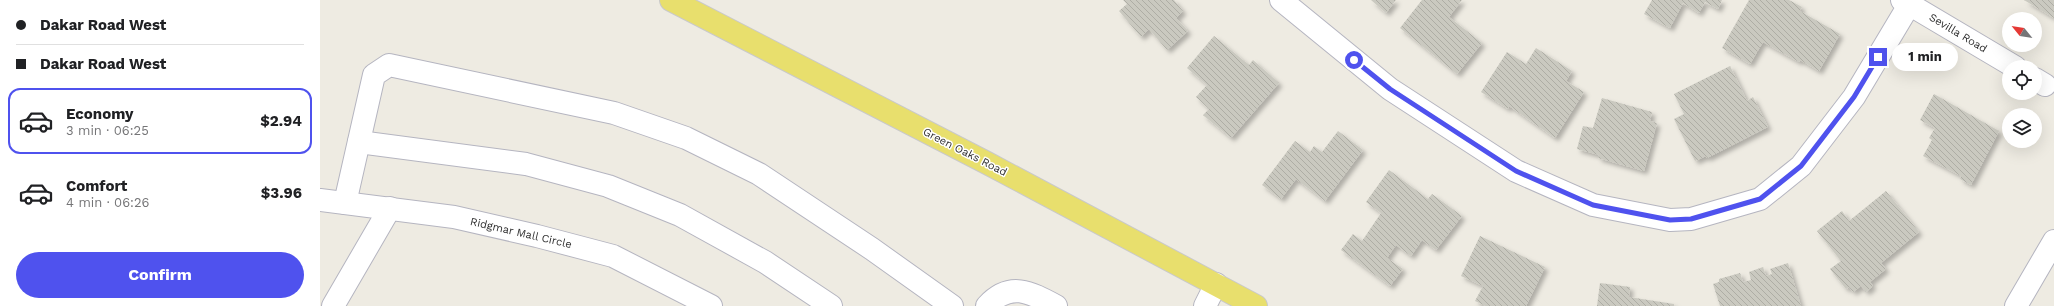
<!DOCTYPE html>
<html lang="en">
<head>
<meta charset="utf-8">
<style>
	:root { --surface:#fff; --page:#f2f2f2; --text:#202124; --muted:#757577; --line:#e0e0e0; --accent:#4f52ee }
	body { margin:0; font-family:"Work Sans",sans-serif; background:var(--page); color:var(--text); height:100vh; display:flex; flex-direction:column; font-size:15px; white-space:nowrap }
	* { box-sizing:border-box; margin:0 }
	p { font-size:13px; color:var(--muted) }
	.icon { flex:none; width:22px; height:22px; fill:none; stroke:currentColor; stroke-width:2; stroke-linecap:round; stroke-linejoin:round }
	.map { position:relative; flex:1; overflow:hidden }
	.side { display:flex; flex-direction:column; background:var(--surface); width:320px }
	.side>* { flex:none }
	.hud { display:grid; align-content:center; height:88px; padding:0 16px; background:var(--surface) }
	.needle { width:26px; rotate:300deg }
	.controls { position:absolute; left:1682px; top:12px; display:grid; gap:8px }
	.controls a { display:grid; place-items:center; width:40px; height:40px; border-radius:50%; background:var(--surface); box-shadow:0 4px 16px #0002; font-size:20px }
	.end { position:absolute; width:18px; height:18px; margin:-9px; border:5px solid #4f52ee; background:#fff; box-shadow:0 0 0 2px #fff }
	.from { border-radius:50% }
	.bubble { position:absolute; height:28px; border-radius:14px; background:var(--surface); box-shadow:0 4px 16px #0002; font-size:13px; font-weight:700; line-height:28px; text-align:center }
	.hud b { display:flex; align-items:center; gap:14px; height:38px; font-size:15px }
	.hud b+b { border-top:1px solid var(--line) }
	.hud i { width:10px; height:10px; background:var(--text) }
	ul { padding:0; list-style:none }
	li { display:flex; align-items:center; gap:12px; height:66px; margin:0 8px 6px; padding:0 8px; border:2px solid transparent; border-radius:12px }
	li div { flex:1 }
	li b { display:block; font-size:15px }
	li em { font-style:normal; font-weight:700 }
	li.on { border-color:var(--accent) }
	li>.icon { width:36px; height:36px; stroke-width:1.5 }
	.cta { display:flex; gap:8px; margin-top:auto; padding:8px 16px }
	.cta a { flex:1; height:46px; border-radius:24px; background:var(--accent); color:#fff; font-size:16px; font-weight:700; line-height:46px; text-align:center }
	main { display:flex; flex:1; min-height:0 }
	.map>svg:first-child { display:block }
	.building { fill:url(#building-back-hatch); filter:url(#shadow) }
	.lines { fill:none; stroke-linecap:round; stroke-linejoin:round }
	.minor-casing { stroke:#b5b5c0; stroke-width:24 }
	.major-casing { stroke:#c9c9c9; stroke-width:24 }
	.minor { stroke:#fff; stroke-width:22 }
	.major { stroke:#e8df6d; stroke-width:22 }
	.route { stroke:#4f52ee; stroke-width:5 }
	.labels { text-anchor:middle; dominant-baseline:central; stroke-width:3; stroke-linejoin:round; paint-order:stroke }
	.street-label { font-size:11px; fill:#2e2e2e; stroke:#fff }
</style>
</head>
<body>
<main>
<section class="side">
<div class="hud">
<b><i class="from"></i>Dakar Road West</b>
<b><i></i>Dakar Road West</b>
</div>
<ul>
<li class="on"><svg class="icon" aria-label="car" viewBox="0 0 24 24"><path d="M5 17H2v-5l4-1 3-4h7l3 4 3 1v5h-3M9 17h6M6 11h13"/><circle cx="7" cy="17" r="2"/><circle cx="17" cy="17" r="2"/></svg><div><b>Economy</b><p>3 min · 06:25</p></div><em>$2.94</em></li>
<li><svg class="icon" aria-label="car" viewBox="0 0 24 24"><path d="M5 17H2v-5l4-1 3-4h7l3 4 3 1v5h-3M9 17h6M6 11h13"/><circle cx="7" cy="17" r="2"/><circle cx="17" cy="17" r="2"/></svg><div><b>Comfort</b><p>4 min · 06:26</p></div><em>$3.96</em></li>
</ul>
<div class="cta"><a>Confirm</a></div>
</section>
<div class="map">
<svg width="1734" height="306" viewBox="0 0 1734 306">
	<defs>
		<pattern id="building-back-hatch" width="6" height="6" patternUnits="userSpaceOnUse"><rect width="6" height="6" fill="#cac9c0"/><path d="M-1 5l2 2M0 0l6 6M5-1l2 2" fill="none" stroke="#aeada5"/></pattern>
		<filter id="shadow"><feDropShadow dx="3.5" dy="3.5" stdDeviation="2" flood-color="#0004"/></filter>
	</defs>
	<rect width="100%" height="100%" fill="#eeebe2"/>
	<g class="building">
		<polygon points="803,0 854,0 863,11 856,18 868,31 847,50 829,29 821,37 799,11 807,4"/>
		<polygon points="1051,0 1076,0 1066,13"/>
		<polygon points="1102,0 1142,0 1129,17 1162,43 1137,74 1080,28"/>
		<polygon points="1332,0 1402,0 1398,9 1385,2 1379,13 1363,3 1350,28 1324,14"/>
		<polygon points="1429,0 1469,0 1482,7 1480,11 1520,34 1499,71 1480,60 1479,62 1443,42 1430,64 1402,48"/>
		<polygon points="1704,0 1734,0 1734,18"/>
		<polygon points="894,36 929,65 933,60 959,83 911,138 883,115 889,109 876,97 887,85 867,68"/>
		<polygon points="1216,48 1252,71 1246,81 1264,92 1235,138 1189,106 1188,109 1161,92 1187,52 1206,64"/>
		<polygon points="1410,66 1427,101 1433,97 1448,127 1387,158 1386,156 1375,161 1354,119 1364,114 1354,94"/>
		<polygon points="1614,94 1679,131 1651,185 1640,179 1641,176 1603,156 1612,140 1609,138 1615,128 1600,120"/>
		<polygon points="1282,98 1332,112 1330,121 1337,123 1324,171 1278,158 1279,155 1257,149 1263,126 1273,128"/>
		<polygon points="1018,131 1043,150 1005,201 976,179 961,199 942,185 975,141 990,152 994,146 1002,152"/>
		<polygon points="1069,170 1108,199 1112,194 1142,216 1116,250 1102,240 1091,256 1076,245 1067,258 1083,269 1070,286 1021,250 1033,234 1042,241 1061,213 1046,202"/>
		<polygon points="1566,191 1599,232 1561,263 1566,269 1550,282 1553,286 1546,292 1541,286 1533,292 1529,287 1526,289 1510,269 1521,261 1497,231 1522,211 1529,221"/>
		<polygon points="1160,236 1225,267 1206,306 1166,306 1155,301 1163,286 1141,276"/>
		<polygon points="1468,263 1481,306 1400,306 1393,284 1399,282 1399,279 1420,273 1423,282 1431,280 1429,272 1443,267 1446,276 1452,274 1450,269"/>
		<polygon points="1280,283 1310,287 1309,297 1354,304 1354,306 1277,306"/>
	</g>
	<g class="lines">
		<g class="minor-casing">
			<g id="minor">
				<polyline points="961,0 1070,89 1196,171 1273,205 1350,220 1371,219 1440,199 1481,166 1534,97 1592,0"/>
				<polyline points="1582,0 1695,67"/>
				<polyline points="1715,79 1725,85"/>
				<polyline points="39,142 206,164 288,186 360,215 445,262 511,306"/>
				<polyline points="0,200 134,217 217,236 293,256 391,306"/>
				<polyline points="25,203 54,75 69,65 294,113 366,138 439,174 552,249 632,306"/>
				<polyline points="13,306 70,208"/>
				<path d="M667,306C690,281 710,292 736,306"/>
				<polyline points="885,306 896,284"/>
				<polyline points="1696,306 1734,241"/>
			</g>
		</g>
		<g class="major-casing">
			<polyline id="major" points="351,0 667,163 936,306"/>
		</g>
		<use href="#minor" class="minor"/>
		<use href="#major" class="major"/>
	</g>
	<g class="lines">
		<polyline class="route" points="1034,60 1070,89 1196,171 1273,205 1350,220 1371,219 1440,199 1481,166 1534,97 1558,57"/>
	</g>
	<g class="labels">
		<g class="street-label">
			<text transform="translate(1638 33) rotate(31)">Sevilla Road</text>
			<text transform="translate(645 152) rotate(27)">Green Oaks Road</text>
			<text transform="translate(201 233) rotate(13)">Ridgmar Mall Circle</text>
		</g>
	</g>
</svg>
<div class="controls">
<a><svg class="needle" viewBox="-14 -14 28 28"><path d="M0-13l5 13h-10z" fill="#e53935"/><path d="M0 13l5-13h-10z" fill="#757577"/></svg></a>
<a><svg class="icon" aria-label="locate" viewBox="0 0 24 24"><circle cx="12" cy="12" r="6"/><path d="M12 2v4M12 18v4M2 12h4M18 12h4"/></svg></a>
<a><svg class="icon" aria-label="layers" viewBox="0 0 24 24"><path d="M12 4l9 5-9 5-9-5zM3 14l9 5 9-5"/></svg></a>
</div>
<i class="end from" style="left:1034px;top:60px"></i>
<i class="end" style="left:1558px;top:57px"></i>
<div class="bubble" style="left:1572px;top:43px;width:66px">1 min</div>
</div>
</main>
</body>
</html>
